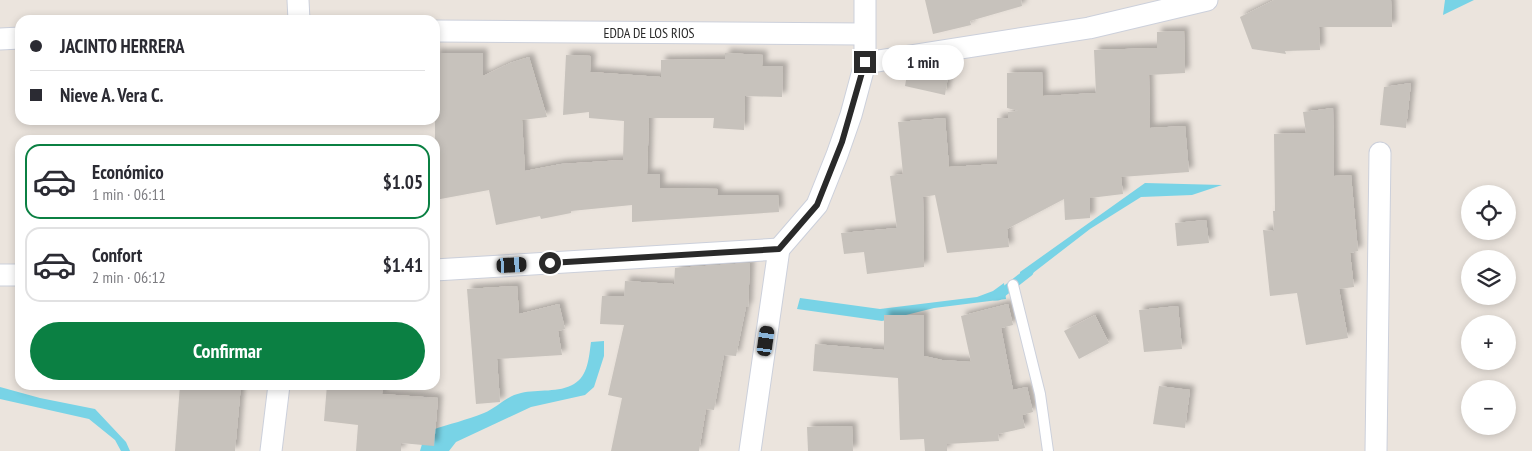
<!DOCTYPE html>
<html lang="es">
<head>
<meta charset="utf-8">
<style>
	:root { --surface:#fff; --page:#f7f7f7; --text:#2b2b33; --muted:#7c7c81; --line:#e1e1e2; --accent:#0b8043 }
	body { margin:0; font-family:"PT Sans Narrow",sans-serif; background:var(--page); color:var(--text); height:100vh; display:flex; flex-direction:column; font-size:19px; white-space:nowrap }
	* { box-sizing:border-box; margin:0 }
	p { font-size:16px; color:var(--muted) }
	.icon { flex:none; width:28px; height:28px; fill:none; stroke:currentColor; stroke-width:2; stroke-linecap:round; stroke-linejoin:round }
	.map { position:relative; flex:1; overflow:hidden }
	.drawer { position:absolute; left:15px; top:135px; width:425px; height:255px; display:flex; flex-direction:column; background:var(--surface); border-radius:15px; box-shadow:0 2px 8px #0003 }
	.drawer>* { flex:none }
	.guide { position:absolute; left:15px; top:15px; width:425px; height:110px; border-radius:15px; box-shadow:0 2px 8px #0003; display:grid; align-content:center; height:110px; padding:0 15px; background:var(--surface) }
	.controls { position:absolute; left:1461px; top:185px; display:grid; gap:10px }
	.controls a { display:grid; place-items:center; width:55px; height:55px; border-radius:50%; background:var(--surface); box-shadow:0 2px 8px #0003; font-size:25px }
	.end { position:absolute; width:22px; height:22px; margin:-11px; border:6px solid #2a2a2a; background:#fff; box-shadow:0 0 0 2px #fff }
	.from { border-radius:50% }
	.bubble { position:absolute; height:35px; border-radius:18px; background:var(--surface); box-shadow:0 2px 8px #0003; font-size:16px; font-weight:600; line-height:35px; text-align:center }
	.car { position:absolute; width:15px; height:30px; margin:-15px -8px; border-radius:6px; box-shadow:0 0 4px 1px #0007; background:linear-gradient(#222 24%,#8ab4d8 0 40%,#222 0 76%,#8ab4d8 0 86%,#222 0) }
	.guide b { display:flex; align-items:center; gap:18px; height:48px; font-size:19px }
	.guide b+b { border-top:1px solid var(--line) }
	.guide i { width:12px; height:12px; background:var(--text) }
	ul { padding:9px 0 0; list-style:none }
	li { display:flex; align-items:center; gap:15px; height:75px; margin:0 10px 8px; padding:0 5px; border:2px solid var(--line); border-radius:15px }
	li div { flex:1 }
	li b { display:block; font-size:19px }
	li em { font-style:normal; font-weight:600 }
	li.current { border-color:var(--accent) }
	li>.icon { width:45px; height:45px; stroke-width:1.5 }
	.cta { display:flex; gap:10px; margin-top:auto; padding:10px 15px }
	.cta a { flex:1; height:58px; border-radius:30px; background:var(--accent); color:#fff; font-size:20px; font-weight:600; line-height:58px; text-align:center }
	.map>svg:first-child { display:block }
	.water { fill:#78d3e6 }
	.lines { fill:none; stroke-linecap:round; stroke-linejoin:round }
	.stream { stroke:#78d3e6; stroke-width:9 }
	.building { fill:#c7c2bc; filter:url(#shadow) }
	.lane-casing { stroke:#ccd0db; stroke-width:12 }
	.street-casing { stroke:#ccd0db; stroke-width:23 }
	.lane { stroke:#fff; stroke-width:10 }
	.street { stroke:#fff; stroke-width:21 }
	.route { stroke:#2a2a2a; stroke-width:6 }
	.labels { text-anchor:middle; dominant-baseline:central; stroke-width:5; stroke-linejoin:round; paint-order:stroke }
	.street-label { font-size:14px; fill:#2a2a2a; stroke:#fff }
</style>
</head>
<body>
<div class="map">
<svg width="1532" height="451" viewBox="0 0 1532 451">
	<defs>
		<filter id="shadow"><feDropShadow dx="4.5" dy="-4.5" stdDeviation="2.5" flood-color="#0004"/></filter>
	</defs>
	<rect width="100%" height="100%" fill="#ebe4dd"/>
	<g class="water">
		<polygon points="1445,0 1474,0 1443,15"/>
		<polygon points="1145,183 1222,185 1192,195 1141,197 1090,229 1020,283 1020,272"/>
		<polygon points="1004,283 1006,299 934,308 882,321 797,309 800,298 880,309 977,297 993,291"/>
		<path d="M604,341V356L594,387L585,395L531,407L456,442L449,451H420L425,434L432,430C449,424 467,420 484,413C497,408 506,396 521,393C538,389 559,393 574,384C588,376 589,357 591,342Z"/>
		<polygon points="0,387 40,398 95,409 126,442 130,451 121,451 115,440 89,419 0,399"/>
	</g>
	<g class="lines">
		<polyline class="stream" points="995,296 998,296 1029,272"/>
	</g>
	<g class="building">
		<polygon points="925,0 1021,0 1022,6 970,21 971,25 933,34"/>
		<polygon points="1274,0 1391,0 1392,27 1319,27 1320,50 1285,51 1286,54 1252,49 1240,17"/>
		<polygon points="1184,31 1185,73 1149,75 1150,128 1185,126 1189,172 1121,177 1123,194 1090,198 1090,218 1065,220 1064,199 1007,229 1009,247 947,253 935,195 923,197 924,267 867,274 864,252 844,254 841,233 897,228 890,176 903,174 898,122 945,118 949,167 997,164 997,118 1008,118 1008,112 1019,111 1007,108 1007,73 1042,72 1043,96 1096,93 1094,50 1157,48 1157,32"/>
		<polygon points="435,53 483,53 483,76 510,63 529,57 547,117 522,120 525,171 561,164 623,160 624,121 589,118 589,112 563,115 566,55 591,56 590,72 661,77 661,60 725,59 725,53 763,55 762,66 783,66 782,97 745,96 744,130 713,128 714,118 649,118 647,174 660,174 660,188 718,189 717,195 778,195 779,212 632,222 632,205 571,211 571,213 541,219 540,216 496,225 489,190 435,200"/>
		<polygon points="926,66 949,70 945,95 905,86 908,69"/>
		<polygon points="1411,83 1406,128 1380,125 1384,87"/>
		<polygon points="1333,108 1334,176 1351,175 1358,251 1350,253 1354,287 1339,289 1348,338 1306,345 1297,293 1270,296 1263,230 1274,231 1273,211 1275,211 1274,134 1306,133 1303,112"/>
		<polygon points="1206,220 1209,243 1177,246 1175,223"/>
		<polygon points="750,263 748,307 746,307 736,356 724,355 714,410 706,409 699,451 611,451 622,398 608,395 624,325 600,324 602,296 624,296 625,281 674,284 675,268"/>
		<polygon points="517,286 519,314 559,304 565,329 558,331 562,355 497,359 500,402 476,404 467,289"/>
		<polygon points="1008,304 1013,325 1001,328 1013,390 1027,387 1033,412 1022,415 1025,428 998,434 999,441 947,444 947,451 925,451 924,439 900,440 898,378 813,371 815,344 884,350 884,315 924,315 924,356 942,360 971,362 961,316"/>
		<polygon points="1178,306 1182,349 1144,352 1139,310"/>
		<polygon points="1095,315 1109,343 1079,359 1064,331"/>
		<polygon points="180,385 241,385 235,451 175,451"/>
		<polygon points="327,385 383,385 382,394 438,398 434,446 401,443 401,451 356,451 358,425 324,421"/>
		<polygon points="1159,386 1190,390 1185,428 1153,424"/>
		<polygon points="852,426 853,451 808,451 807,427"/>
	</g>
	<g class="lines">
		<g class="lane-casing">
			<polyline id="lane" points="1013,285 1040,394 1048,451"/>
		</g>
		<g class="street-casing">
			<g id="street">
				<polyline points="298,0 299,20"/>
				<polyline points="435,31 864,34"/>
				<polyline points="0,39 20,38"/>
				<polyline points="865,63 1089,28 1207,0"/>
				<polyline points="435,270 779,249"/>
				<polyline points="0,275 20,275"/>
				<polyline points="271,451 279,385"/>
				<polyline points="750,451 779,249 817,205 837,155 851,115 865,63 865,0"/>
				<polyline points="1376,451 1380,153"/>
			</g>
		</g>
		<use href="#lane" class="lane"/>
		<use href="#street" class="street"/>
	</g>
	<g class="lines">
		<polyline class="route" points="550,263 779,249 817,205 842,142 865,62"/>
	</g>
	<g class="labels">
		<g class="street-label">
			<text x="649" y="33">EDDA DE LOS RIOS</text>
		</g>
	</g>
</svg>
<div class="controls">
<a><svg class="icon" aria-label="locate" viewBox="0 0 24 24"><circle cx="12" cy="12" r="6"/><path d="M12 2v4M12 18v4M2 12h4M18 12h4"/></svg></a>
<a><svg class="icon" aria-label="layers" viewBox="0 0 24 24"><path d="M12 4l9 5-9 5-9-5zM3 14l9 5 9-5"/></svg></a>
<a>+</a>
<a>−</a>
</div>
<i class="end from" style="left:550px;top:263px"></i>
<i class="end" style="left:865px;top:62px"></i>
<div class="bubble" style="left:882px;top:45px;width:82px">1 min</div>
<i class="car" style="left:512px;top:265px;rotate:87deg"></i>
<i class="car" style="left:766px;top:341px;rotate:8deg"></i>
<div class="guide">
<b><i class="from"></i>JACINTO HERRERA</b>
<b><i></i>Nieve A. Vera C.</b>
</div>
<section class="drawer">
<ul>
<li class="current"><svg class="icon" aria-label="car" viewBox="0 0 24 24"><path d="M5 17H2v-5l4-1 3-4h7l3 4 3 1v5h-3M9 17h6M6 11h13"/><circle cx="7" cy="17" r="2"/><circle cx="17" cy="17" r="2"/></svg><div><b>Económico</b><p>1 min · 06:11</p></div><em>$1.05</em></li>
<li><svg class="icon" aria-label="car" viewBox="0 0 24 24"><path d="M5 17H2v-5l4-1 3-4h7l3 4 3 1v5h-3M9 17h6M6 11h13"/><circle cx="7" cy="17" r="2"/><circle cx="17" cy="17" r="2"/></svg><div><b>Confort</b><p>2 min · 06:12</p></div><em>$1.41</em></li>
</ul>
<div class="cta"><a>Confirmar</a></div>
</section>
</div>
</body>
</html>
